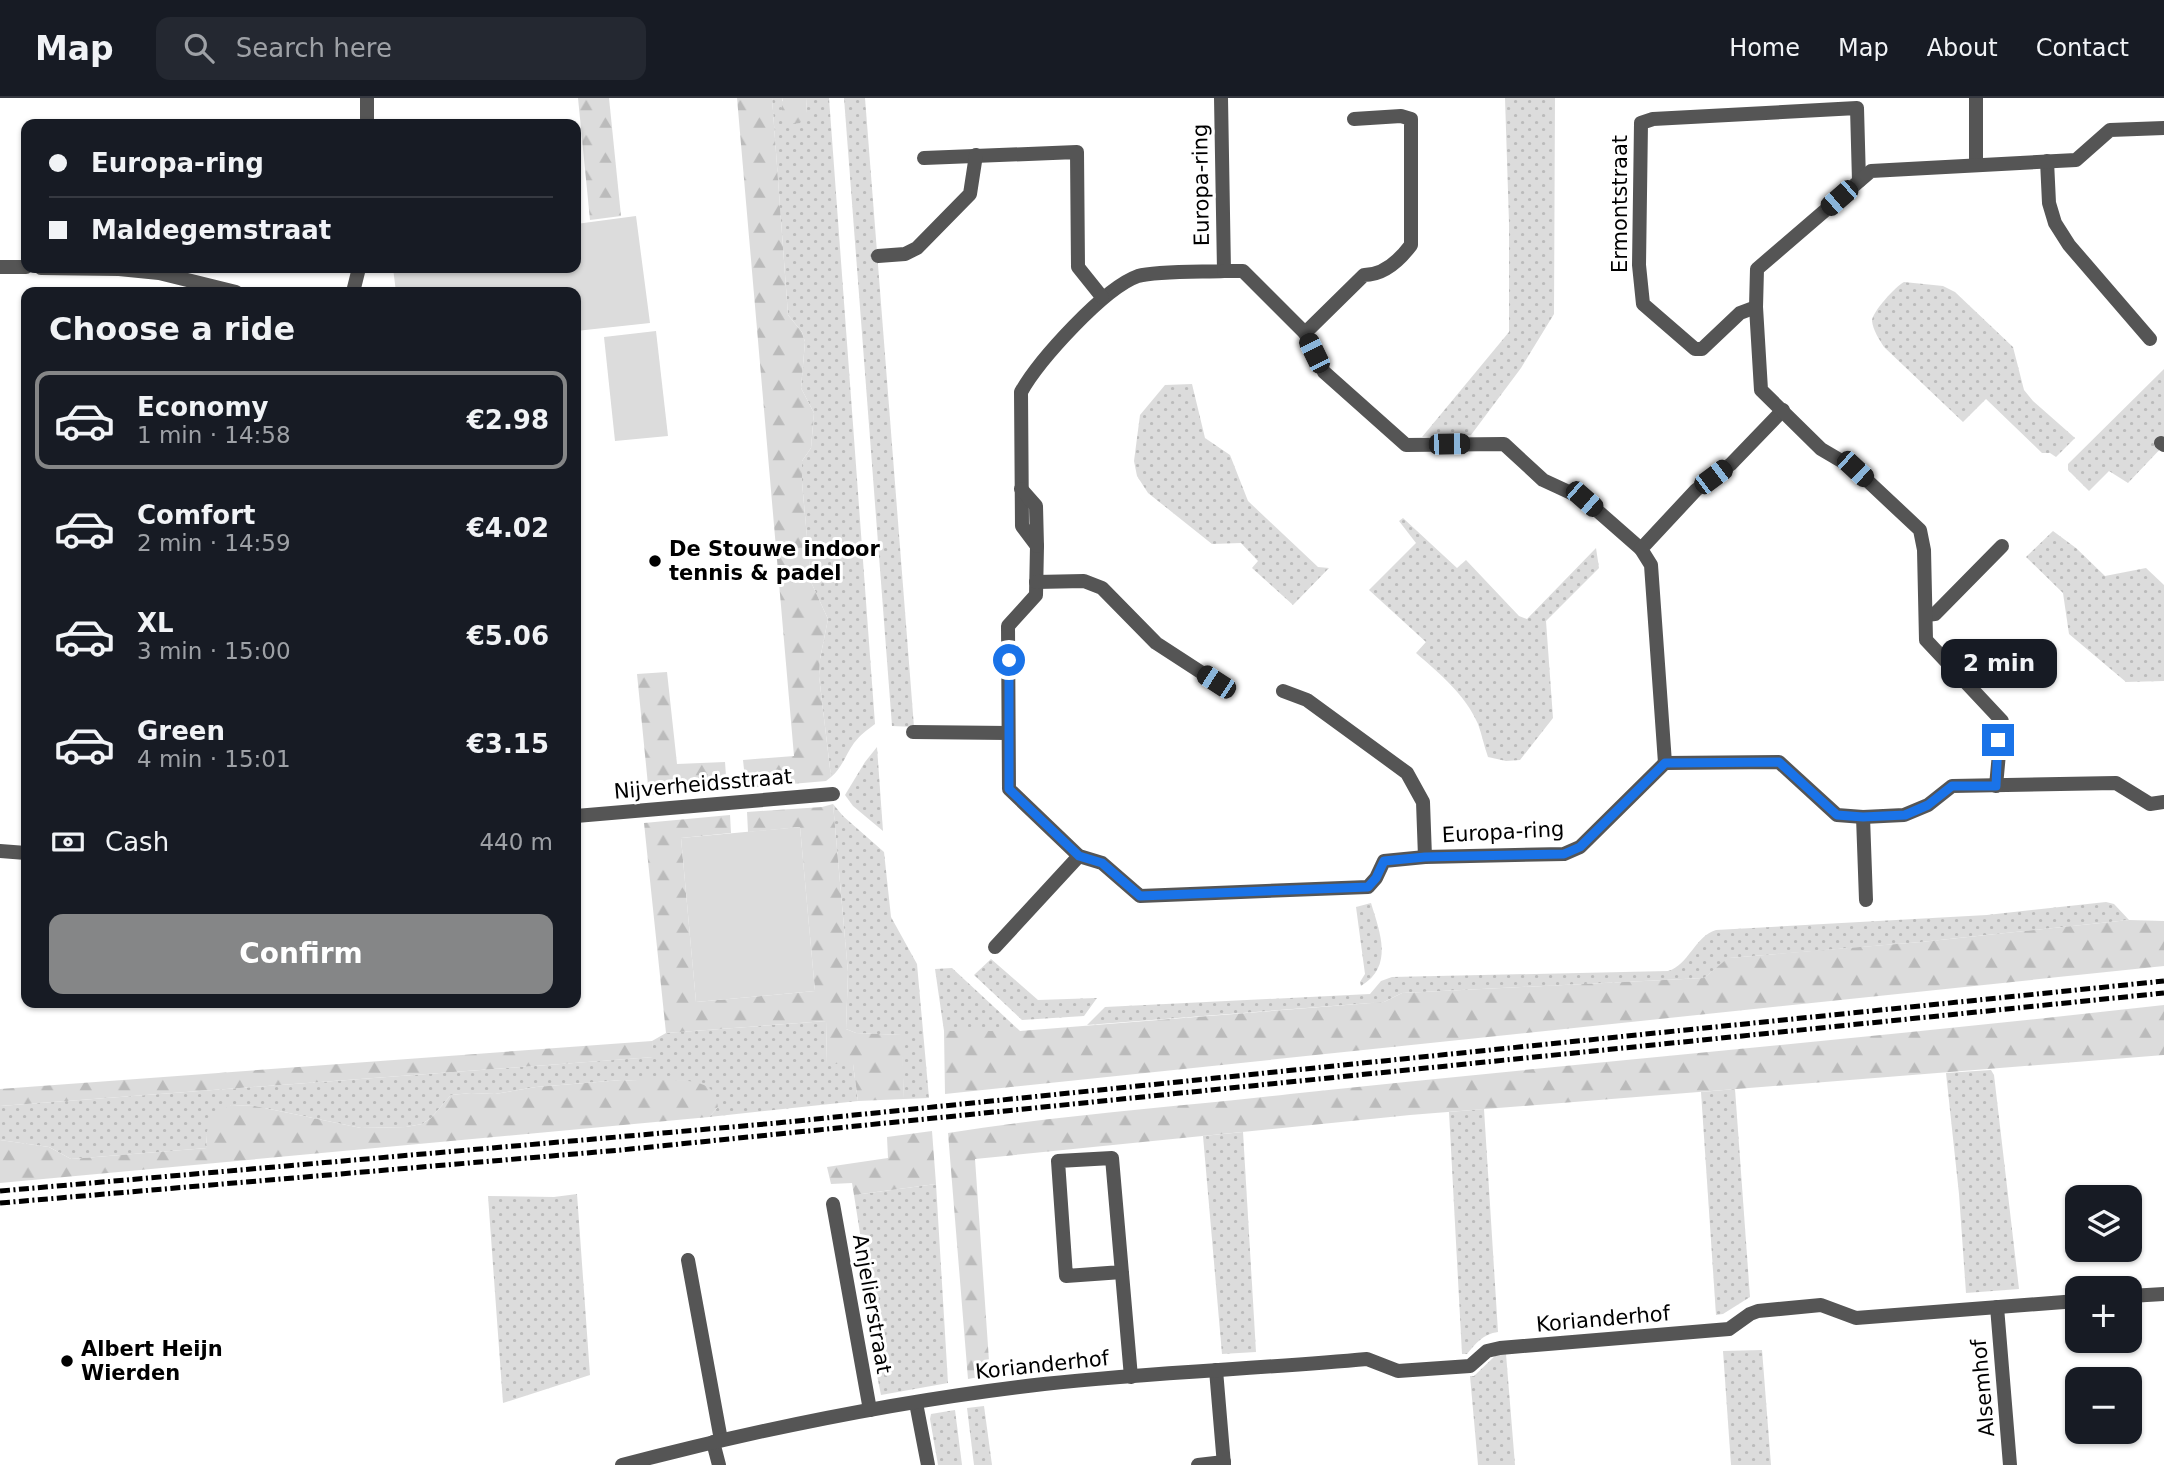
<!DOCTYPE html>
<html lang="en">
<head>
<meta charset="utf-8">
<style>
	:root { --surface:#171b24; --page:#242831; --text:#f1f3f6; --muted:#9ea1a6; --line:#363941; --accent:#858687 }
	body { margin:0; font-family:"DejaVu Sans",sans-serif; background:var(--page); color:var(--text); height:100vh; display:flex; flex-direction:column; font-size:26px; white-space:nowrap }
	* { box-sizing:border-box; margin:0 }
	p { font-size:23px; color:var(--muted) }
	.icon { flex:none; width:38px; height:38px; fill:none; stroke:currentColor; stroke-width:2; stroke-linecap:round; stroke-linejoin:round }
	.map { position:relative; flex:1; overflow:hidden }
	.sheet { position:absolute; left:21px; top:189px; width:560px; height:721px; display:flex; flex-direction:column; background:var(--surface); border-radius:14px; box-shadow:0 2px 5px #0004 }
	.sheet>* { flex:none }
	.guide { position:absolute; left:21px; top:21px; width:560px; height:154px; border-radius:14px; box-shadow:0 2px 5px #0004; display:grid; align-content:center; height:154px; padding:0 28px; background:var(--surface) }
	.fabs { position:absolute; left:2065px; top:1087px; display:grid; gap:14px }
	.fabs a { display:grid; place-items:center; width:77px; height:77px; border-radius:14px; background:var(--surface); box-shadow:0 2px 5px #0004; font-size:35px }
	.end { position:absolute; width:32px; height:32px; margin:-16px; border:9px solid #1a73e8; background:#fff; box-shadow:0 0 0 4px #fff }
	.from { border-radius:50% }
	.bubble { position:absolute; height:49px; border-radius:14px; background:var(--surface); box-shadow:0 2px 5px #0004; font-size:23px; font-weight:600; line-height:49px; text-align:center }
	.car { position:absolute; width:21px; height:42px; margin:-21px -10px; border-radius:9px; box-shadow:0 0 5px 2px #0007; background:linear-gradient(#222 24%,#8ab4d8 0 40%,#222 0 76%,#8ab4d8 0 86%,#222 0) }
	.guide b { display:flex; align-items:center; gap:24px; height:66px; font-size:26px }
	.guide b+b { border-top:2px solid var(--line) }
	.guide i { width:18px; height:18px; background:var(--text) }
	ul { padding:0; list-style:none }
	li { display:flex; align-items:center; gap:21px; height:98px; margin:0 14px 10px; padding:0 14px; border:4px solid transparent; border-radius:14px }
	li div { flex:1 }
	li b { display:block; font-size:26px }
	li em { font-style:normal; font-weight:600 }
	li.on { border-color:var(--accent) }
	li>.icon { width:63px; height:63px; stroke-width:1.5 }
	h2 { padding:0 28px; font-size:32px; line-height:84px }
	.pay { display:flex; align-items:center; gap:18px; height:77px; padding:0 28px; font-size:26px }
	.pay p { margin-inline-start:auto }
	.primary-button { display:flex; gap:14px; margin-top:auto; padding:14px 28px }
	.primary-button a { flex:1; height:80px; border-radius:14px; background:var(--accent); color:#fff; font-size:28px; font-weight:600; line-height:80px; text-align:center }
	header { display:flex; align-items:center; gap:42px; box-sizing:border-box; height:98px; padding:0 35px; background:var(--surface); border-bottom:2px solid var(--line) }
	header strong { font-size:33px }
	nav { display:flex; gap:38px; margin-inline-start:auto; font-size:24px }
	.search { width:490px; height:63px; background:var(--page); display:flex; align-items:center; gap:18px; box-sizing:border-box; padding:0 24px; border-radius:14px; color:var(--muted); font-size:26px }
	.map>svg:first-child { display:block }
	.grass { fill:url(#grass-dots) }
	.forest { fill:url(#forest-firs) }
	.garden { fill:#dcdcdc }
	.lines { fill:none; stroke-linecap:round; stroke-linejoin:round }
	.minor { stroke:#555; stroke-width:14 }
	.rail { stroke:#000; stroke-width:5; stroke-dasharray:10 3.5 2 3.5; stroke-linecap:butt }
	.route { stroke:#1a73e8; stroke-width:9 }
	.poi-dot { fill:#000; stroke:#fff; stroke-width:2.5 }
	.labels { text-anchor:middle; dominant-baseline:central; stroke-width:6; stroke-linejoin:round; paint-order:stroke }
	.street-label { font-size:21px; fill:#000; stroke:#fff }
	.poi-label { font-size:21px; font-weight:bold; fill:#000; stroke:#fff; text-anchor:start }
</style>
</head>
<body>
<header>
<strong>Map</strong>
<div class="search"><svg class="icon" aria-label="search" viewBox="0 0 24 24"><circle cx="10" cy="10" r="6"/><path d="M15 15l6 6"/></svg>Search here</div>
<nav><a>Home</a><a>Map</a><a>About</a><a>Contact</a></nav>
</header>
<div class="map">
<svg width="2164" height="1367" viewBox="0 0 2164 1367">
	<defs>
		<pattern id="grass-dots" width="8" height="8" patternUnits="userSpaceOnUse" patternTransform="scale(1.75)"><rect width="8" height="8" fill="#dcdcdc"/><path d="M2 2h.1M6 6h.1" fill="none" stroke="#bbb" stroke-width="1.8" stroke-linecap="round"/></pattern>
		<pattern id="forest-firs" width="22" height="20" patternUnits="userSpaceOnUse" patternTransform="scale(1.75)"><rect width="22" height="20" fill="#dcdcdc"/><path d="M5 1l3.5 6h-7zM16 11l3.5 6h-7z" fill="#bbb"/></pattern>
	</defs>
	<rect width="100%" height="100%" fill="#fff"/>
	<g class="grass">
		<path d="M772,0H783L782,3L807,15L806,0H829L875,626C867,632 860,637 854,645C846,656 842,670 831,679L819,578L820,561L828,521L811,484L802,384V363L811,350L814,315L801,290L805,244L802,234L788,217Z"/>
		<polygon points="844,0 865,0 914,629 892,628"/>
		<polygon points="1505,0 1555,0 1554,216 1521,270 1471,337 1422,339 1509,234 1509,125"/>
		<path d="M1904,184L1943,188L1955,194L2013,249L2024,292L2033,303L2075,340L2056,359L2050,355H2042L1986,301L1963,324L1884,249C1879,241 1873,232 1872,223C1872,214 1896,188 1904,184Z"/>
		<polygon points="2164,271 2164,347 2128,385 2109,373 2089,393 2068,372 2068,366"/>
		<polygon points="1192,286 1205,340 1230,357 1248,403 1318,469 1329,470 1293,507 1252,470 1258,463 1241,445 1212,446 1148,395 1137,378 1134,363 1140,317 1165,287"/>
		<path d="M1403,420L1457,470L1466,462L1519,518L1527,521L1596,450L1599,470L1546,523L1553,620L1520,662L1506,663L1488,659C1484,648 1482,637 1478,626C1465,596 1440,576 1416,555L1426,544L1369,492L1416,445L1399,423Z"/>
		<polygon points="2053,433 2076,450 2105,478 2146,470 2164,487 2164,583 2126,584 2069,536 2063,495 2026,459"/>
		<polygon points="877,649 883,733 853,708 845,697 865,664"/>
		<polygon points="833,706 843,718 884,754 891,819 917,866 929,1000 904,1001 901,937 856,935 846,931 848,874"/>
		<path d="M2106,804L2114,806L2129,822L1921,844L1729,860L1704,880L1402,895L1384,904L1087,927L1105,909L1370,896L1381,883L1392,879L1668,873C1689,867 1694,839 1716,832L1987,817Z"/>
		<path d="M1371,805C1380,835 1394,868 1361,888L1360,884L1365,876L1356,809Z"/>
		<polygon points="991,861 1038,902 1097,900 1084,918 1022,922 974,877"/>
		<polygon points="952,870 1020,933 944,933 935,871"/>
		<polygon points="826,923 827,966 853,966 858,1003 709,1019 718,1009 687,983 622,982 536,989 495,996 471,995 451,997 431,1020 422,1026 406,1029 361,1030 255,1008 231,1007 206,1037 207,1050 71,1061 49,1049 0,1042 0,1008 653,959 652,943 666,935"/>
		<polygon points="1991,972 1994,977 2019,1191 1966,1195 1959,1096 1946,975"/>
		<polygon points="1735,991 1750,1199 1723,1216 1716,1217 1701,994"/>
		<path d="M1484,1011L1498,1234C1483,1236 1476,1245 1467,1256H1462L1449,1014Z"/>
		<polygon points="1243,1034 1256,1254 1222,1256 1203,1038"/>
		<polygon points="936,1086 948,1285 881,1297 872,1253 877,1244 854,1097"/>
		<polygon points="577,1096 590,1277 503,1305 488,1098 554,1099"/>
		<polygon points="1762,1252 1771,1367 1731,1367 1723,1253"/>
		<polygon points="1506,1256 1515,1367 1478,1367 1470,1278 1474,1278 1496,1257"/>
		<polygon points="984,1308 992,1367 974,1367 967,1310"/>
		<polygon points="955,1312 962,1367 938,1367 930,1321 931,1316"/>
	</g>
	<g class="forest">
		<polygon points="578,0 609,0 621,118 590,122"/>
		<polygon points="737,0 772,0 788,217 802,234 805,244 801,290 814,315 811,350 802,363 802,384 811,484 828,521 820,561 819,578 831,679 826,683 746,690 743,662 794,658"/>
		<path d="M783,0H806L807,15L800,25C782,28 780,14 783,0Z"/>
		<polygon points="667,574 677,666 725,664 727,692 649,697 637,576"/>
		<polygon points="833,706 848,874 846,931 856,935 902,937 904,1001 858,1003 853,966 827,966 826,923 666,935 644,725 730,717 731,735 681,740 696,904 815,893 800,729 748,734 747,714 822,709"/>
		<polygon points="2129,822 2164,823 2164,868 945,996 944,933 1020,933 1384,904 1402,895 1704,880 1728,860 1921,844"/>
		<path d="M2164,907V957L1410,1017L975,1061L990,1277L968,1281L948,1035C1061,1017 1176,1009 1290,996C1581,965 1873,940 2164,907Z"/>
		<polygon points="652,943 654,959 0,1008 0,991"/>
		<path d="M622,982C644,983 686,979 704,987C714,991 716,1000 718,1009L709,1019L0,1085V1042L49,1049L71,1061L207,1050L206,1037L211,1019L231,1007L255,1008L361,1030L406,1029L422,1026L431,1020L451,997L471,995L495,996L536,989Z"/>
		<polygon points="932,1033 936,1086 854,1097 852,1085 831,1086 827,1069 888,1060 887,1039"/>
	</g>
	<g class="garden">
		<polygon points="636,118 650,225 576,233 576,194 396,194 393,170 576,170 576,126"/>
		<polygon points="656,233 668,338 615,343 604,239"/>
		<polygon points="800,729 815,893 696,904 681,740"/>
	</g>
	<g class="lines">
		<g class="minor">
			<polyline points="367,0 367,26"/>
			<path d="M1221,0L1224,173C1203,174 1156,173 1138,178C1104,190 1039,262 1021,294L1022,428L1037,448L1036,497L1008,528L1009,691L1079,758L1102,765L1140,798L1368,789L1376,780L1384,763L1425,759L1564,756L1580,749L1665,665L1779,664L1837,717L1863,719L1904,717L1928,707L1952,688L2116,685L2150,706L2164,704"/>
			<polyline points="1976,0 1976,67"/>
			<polyline points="924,60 1077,54 1078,169 1102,199"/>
			<polyline points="2047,63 2049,105 2055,125 2069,147 2150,241"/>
			<polyline points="878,158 905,156 917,150 970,96 976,57"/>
			<polyline points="0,169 26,169"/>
			<polyline points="41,170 119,171 159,175 236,194"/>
			<polyline points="1224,173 1243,173 1305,235 1324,274 1406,347 1504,346 1543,382 1584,401 1641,451"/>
			<polyline points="353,194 359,170"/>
			<polyline points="1756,209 1740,215 1702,251 1695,251 1643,206 1639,167 1641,25 1653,21 1857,10 1859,83"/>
			<path d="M1305,235L1364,177C1384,177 1399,163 1411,147V21L1401,18L1354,21"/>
			<polyline points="2161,345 2164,347"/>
			<polyline points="1021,391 1036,408 1037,448"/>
			<polyline points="1036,484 1084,483 1102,490 1156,545 1216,584"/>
			<polyline points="1926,517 1935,516 2002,448"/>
			<polyline points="1283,593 1307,602 1407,675 1423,704 1425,759"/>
			<polyline points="913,634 1008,635"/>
			<polyline points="1665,665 1651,467 1641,451 1696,392 1731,366 1783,312"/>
			<polyline points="1996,688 2002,623 1926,542 1924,452 1920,432 1855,371 1821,351 1761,292 1756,209 1757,171 1871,73 2076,62 2110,32 2164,30"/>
			<polyline points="576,718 833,696"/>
			<polyline points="1863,719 1866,802"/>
			<polyline points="0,753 26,755"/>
			<polyline points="995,849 1079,758"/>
			<polyline points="833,1106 870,1312"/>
			<polyline points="688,1162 721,1342"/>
			<polyline points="1122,1174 1066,1178 1058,1063 1112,1060 1131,1279"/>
			<polyline points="2130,1198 2164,1196"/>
			<polyline points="1997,1209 2010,1367"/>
			<polyline points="1216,1272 1224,1367"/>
			<polyline points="916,1305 928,1367"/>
			<polyline points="713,1344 719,1367"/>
			<path d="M622,1367C760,1331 902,1302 1044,1286C1151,1274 1259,1271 1367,1261L1398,1273L1470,1268L1487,1253L1500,1250L1729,1231L1750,1216L1758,1213L1821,1207L1856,1220L2077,1203"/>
			<polyline points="1198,1367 1224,1364"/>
		</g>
		<g class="rail">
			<polyline points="0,1093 777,1025 2164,883"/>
			<polyline points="0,1105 621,1052 2164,895"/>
		</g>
	</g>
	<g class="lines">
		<polyline class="route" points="1009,562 1009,691 1079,758 1102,765 1140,798 1368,789 1376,780 1384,763 1425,759 1564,756 1580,749 1665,665 1779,664 1837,717 1863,719 1905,717 1928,707 1952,688 1996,688 1998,642"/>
	</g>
	<g class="poi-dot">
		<circle cx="655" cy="463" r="7"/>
		<circle cx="67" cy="1263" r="7"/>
	</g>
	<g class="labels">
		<g class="street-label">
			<text transform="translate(1201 87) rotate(-91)">Europa-ring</text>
			<text transform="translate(1620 106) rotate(-90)">Ermontstraat</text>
			<text transform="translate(703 686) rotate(-5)">Nijverheidsstraat</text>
			<text transform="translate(1503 734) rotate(-3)">Europa-ring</text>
			<text transform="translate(872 1206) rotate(80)">Anjelierstraat</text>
			<text transform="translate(1603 1221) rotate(-5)">Korianderhof</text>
			<text transform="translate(1042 1267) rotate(-6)">Korianderhof</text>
			<text transform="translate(1983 1290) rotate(-95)">Alsemhof</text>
		</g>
		<g class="poi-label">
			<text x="669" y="451">De Stouwe indoor<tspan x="669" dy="24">tennis &amp; padel</tspan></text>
			<text x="81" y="1251">Albert Heijn<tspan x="81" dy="24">Wierden</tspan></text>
		</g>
	</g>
</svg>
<div class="fabs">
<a><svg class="icon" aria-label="layers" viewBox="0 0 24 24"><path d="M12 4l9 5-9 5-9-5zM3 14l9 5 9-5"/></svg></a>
<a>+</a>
<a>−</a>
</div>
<i class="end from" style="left:1009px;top:562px"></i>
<i class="end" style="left:1998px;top:642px"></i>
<div class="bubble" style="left:1941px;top:541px;width:116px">2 min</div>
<i class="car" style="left:1839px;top:100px;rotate:229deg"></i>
<i class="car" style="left:1314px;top:255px;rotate:334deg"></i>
<i class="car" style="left:1449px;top:346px;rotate:89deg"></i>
<i class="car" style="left:1855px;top:371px;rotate:133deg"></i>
<i class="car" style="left:1713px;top:379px;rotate:53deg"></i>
<i class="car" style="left:1584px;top:401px;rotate:131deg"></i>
<i class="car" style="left:1216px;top:584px;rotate:303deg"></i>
<div class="guide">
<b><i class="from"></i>Europa-ring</b>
<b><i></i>Maldegemstraat</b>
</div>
<section class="sheet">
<h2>Choose a ride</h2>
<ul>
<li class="on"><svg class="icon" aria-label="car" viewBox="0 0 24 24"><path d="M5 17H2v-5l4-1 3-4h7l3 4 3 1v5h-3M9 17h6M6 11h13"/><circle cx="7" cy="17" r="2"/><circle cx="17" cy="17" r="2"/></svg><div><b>Economy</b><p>1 min · 14:58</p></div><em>€2.98</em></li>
<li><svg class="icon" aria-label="car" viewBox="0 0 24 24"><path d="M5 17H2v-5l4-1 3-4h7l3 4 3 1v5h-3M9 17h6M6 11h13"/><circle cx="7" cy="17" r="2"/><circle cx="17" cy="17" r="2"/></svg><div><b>Comfort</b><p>2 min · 14:59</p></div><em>€4.02</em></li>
<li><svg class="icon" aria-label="car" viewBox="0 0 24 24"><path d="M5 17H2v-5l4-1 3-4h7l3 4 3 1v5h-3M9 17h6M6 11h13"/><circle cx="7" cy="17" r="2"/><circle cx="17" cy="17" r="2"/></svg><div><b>XL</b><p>3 min · 15:00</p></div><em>€5.06</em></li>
<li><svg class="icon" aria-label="car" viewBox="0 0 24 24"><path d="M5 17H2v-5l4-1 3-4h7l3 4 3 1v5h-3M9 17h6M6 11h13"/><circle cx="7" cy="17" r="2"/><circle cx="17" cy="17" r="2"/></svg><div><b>Green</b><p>4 min · 15:01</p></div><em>€3.15</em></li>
</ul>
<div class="pay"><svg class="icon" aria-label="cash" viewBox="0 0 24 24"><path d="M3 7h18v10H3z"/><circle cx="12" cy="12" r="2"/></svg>Cash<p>440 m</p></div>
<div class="primary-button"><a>Confirm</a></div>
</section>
</div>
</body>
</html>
